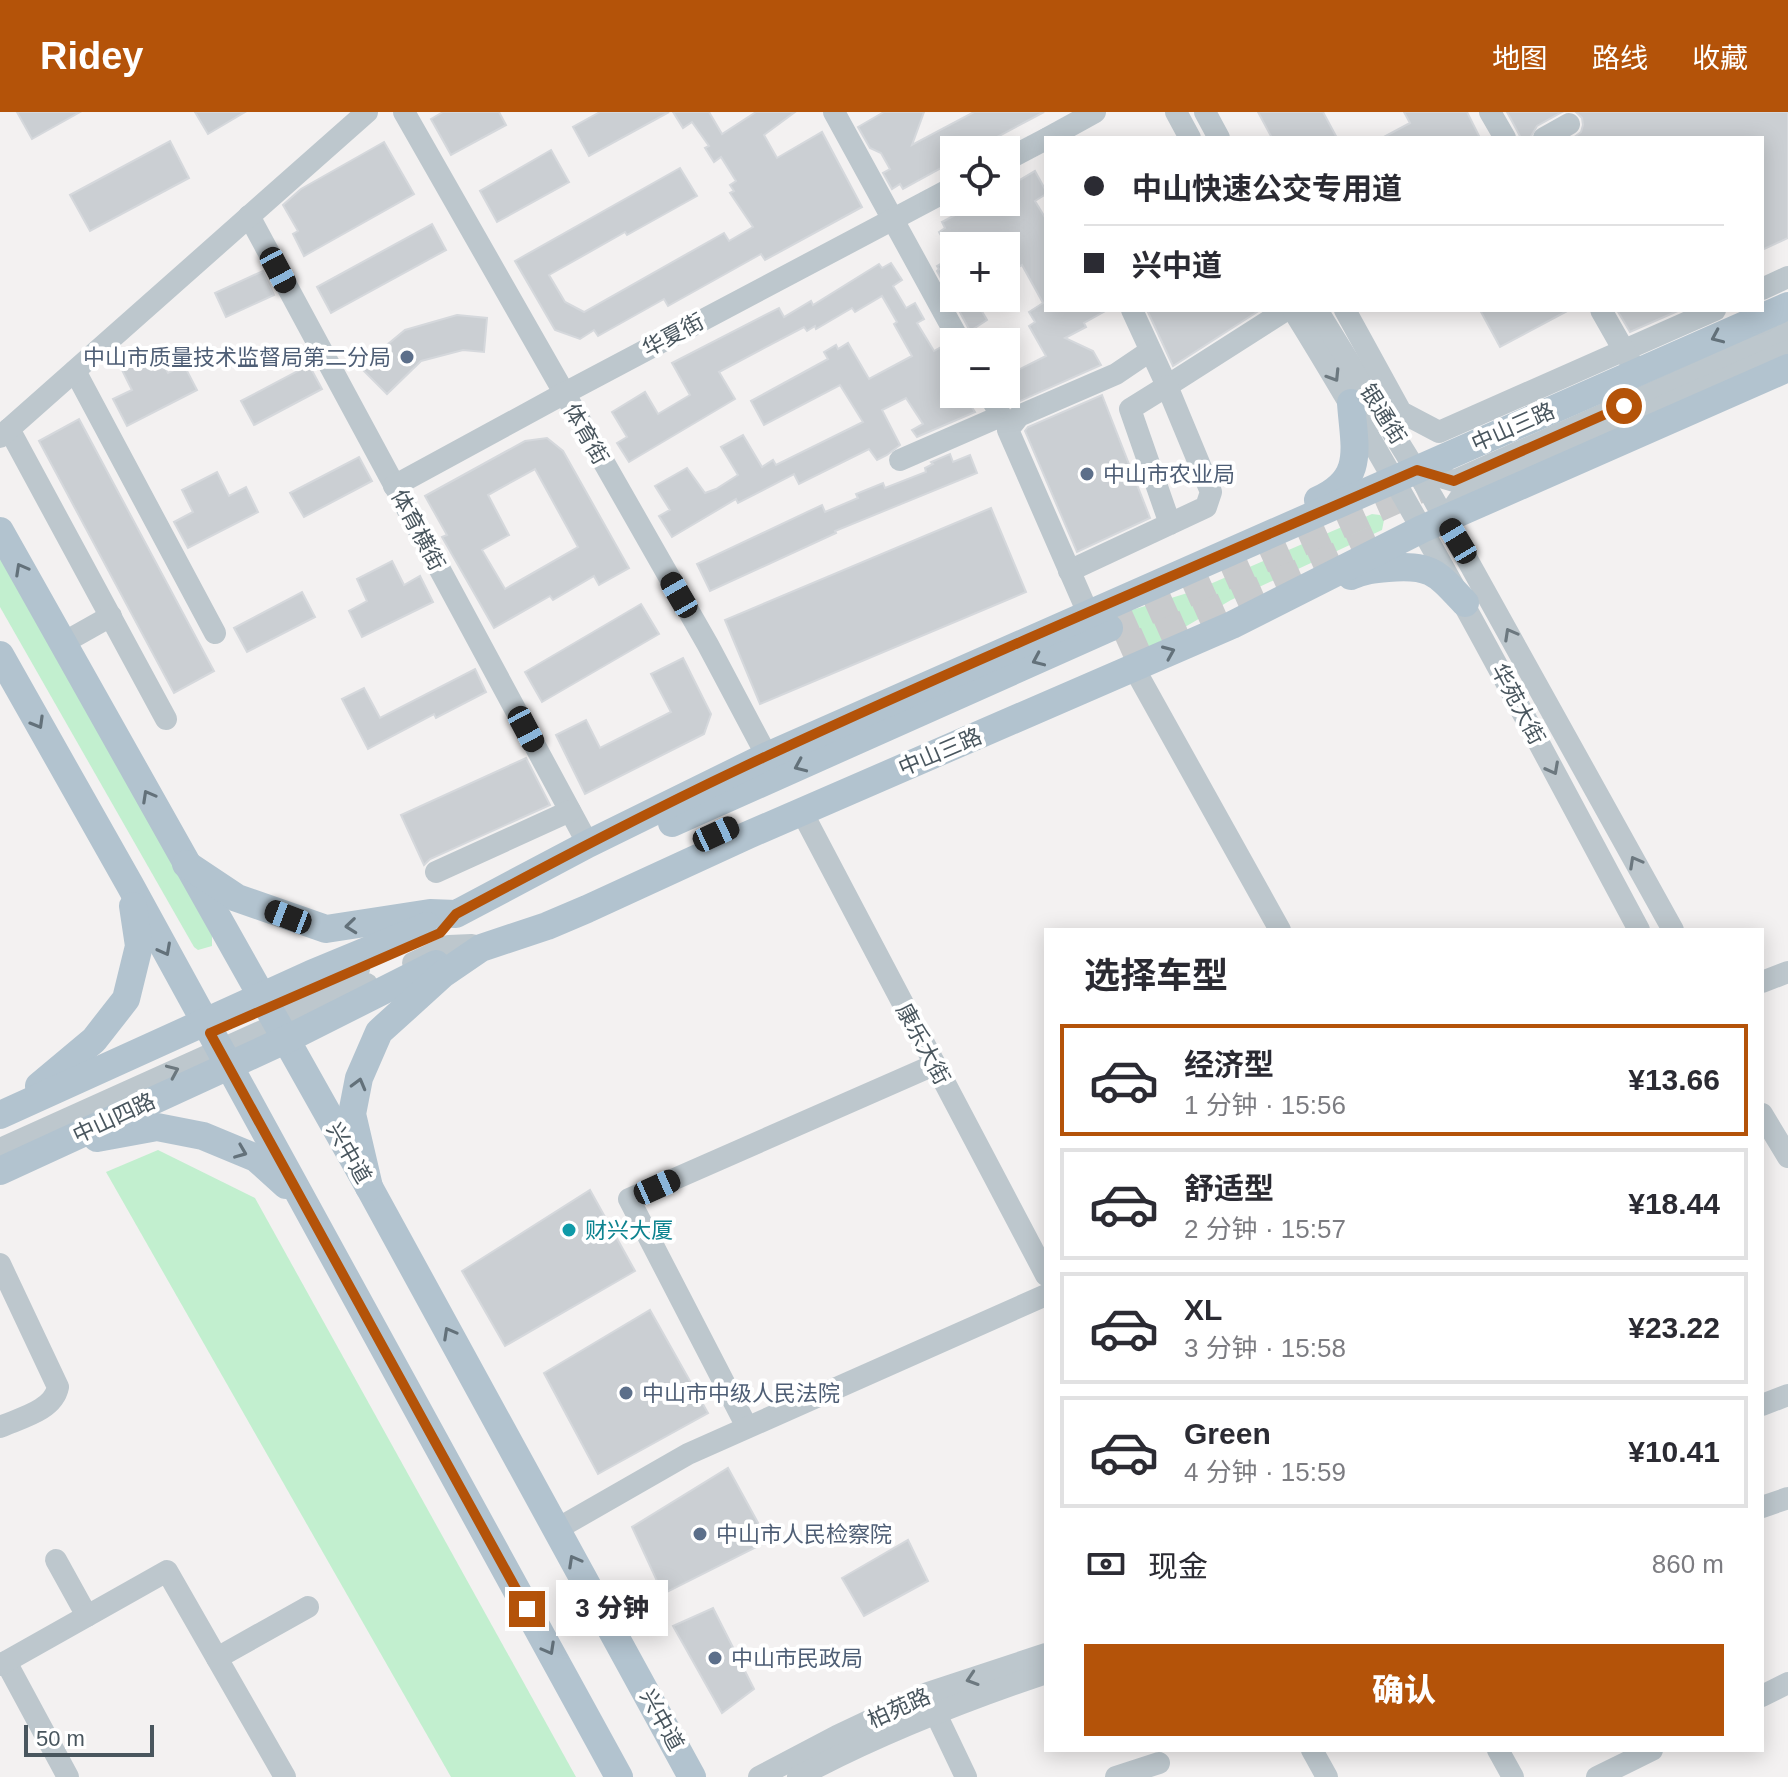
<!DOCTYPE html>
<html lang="zh">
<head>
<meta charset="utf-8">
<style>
	:root { --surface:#fff; --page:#f2f2f3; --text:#2b2b33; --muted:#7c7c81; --line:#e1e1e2; --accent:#b45309 }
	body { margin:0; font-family:Arial,"Noto Sans SC",sans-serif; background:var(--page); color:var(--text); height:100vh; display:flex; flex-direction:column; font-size:30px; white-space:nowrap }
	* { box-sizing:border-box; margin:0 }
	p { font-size:26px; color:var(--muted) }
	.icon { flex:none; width:44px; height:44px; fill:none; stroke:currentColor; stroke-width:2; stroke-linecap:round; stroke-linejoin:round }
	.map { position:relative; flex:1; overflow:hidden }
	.panel { position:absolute; left:1044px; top:816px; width:720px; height:824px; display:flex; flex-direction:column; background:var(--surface); border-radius:0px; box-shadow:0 4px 20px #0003 }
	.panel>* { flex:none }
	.hud { position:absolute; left:1044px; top:24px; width:720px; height:176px; border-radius:0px; box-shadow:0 4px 20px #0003; display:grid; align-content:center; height:176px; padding:0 40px; background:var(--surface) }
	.tools { position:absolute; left:940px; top:24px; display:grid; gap:16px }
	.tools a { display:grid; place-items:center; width:80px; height:80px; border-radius:0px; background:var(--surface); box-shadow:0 4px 20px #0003; font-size:40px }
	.scale { position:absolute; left:24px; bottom:20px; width:130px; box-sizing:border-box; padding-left:8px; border:4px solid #49565e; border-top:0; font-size:22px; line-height:28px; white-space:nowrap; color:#49565e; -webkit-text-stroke:6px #fff; paint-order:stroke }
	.end { position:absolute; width:36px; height:36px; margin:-18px; border:10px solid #b45309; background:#fff; box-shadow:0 0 0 4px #fff }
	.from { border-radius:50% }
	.bubble { position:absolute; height:56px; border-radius:0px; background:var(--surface); box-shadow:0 4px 20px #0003; font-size:26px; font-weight:800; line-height:56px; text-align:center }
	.car { position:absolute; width:24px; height:48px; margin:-24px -12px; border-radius:10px; box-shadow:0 0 6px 2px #0007; background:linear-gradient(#222 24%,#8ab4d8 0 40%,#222 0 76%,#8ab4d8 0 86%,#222 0) }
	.hud b { display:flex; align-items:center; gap:28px; height:76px; font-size:30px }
	.hud b+b { border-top:2px solid var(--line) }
	.hud i { width:20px; height:20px; background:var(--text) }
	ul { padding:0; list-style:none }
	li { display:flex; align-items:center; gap:24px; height:112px; margin:0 16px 12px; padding:0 24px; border:4px solid var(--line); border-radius:0px }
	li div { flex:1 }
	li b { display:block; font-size:30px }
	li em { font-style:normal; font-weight:800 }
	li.on { border-color:var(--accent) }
	li>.icon { width:72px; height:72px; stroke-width:1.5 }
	h2 { padding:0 40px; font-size:36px; line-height:96px }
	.pay { display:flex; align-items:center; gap:20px; height:88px; padding:0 40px; font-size:30px }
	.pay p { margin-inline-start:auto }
	.action { display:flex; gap:16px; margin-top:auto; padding:16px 40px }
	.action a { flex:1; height:92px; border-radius:0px; background:var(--accent); color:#fff; font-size:32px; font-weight:800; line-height:92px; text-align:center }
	header { display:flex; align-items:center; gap:48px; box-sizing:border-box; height:112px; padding:0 40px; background:var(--accent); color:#fff }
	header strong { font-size:38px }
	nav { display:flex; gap:44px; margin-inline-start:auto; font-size:28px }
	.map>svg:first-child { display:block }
	.green { fill:#c2efcf }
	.building { fill:#cbcfd3; stroke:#d5d8dc; stroke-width:2; fill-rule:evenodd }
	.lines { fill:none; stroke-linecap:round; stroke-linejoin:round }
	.major-tunnel { stroke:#c8cacc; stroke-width:28; stroke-dasharray:28 14; stroke-linecap:butt }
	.minor { stroke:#bdc7cd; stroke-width:22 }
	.major { stroke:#b2c3cf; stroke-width:28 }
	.oneway { stroke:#63717a }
	.oneway2 { stroke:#6c787f }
	.route { stroke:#b45309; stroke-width:10 }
	.service-dot { fill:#5c6f8a; stroke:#fff; stroke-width:3 }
	.culture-dot { fill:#0f9aa8; stroke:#fff; stroke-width:3 }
	.labels { text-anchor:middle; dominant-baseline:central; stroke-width:8; stroke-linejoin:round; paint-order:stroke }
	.street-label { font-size:22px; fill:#49565e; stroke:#fff }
	.service-label { font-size:22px; fill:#4e5e75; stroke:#fff; text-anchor:start }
	.culture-label { font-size:22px; fill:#0d838f; stroke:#fff; text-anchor:start }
</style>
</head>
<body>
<header>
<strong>Ridey</strong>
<nav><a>地图</a><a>路线</a><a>收藏</a></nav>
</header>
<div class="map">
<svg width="1788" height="1665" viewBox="0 0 1788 1665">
	<rect width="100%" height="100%" fill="#f3f1f1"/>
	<g class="green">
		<polygon points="1372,402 1380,403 1384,408 1382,418 1231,488 1127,549 1106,506 1194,479"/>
		<polygon points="0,445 212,823 212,834 198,838 194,835 0,495"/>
		<polygon points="158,1038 255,1086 576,1665 451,1665 106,1060"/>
	</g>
	<g class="building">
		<polygon points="17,0 80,0 32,27"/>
		<polygon points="195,0 245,0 208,22"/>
		<polygon points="443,0 499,0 506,13 451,43 431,7"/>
		<polygon points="600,0 669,0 589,44 573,15"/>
		<polygon points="673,0 709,0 722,22 756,0 795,0 764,23 777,46 822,20 862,95 765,148 761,142 668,194 664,187 598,224 594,218 580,227 555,218 515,149 680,56 697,84 627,123 625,120 549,163 565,190 584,200 724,121 729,129 753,115 730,81 734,79 730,73 736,69 721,45 714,50 705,36 709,34 692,10 683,16"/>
		<polygon points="884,0 924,0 912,33 974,0 1044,0 973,38 954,38 954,49 903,77 900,72 892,77 883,61 890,57 881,41 870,36 858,15"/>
		<polygon points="1258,0 1323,0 1337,26 1272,26"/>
		<polygon points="1404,0 1467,0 1480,26 1382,26 1410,11"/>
		<polygon points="1507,0 1562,0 1537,14 1530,26 1521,26"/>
		<polygon points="1576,0 1788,0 1788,126 1762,138 1762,26 1573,26 1581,20 1583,13 1582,6"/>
		<polygon points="170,29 189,66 90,119 70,83"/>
		<polygon points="384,30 414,82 304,144 293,122 298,119 283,93 301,77"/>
		<polygon points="551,38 569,70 497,110 480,79"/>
		<polygon points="1035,59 1046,79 1046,82 1035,89 1046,107 1046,198 1107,198 1084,211 1086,215 1065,226 1093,239 1101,253 1011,293 1005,282 1006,264 1046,244 1029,214 1035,210 1029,200 1043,191 1022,153 1006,163 1006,134 988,134 982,124 965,134 947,134 939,120 945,116 942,110 979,90 1006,90 1006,76"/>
		<polygon points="432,112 446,138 331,201 317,175"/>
		<polygon points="954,144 954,190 937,159 939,157 937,154"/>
		<polygon points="891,151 902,168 893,174 906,196 915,191 924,207 917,211 934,239 941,235 950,251 943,255 954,273 954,282 959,282 961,285 964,283 975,300 917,325 912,318 923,312 906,286 882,298 900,333 887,343 877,348 869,337 799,372 794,362 738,391 736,387 672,425 659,404 670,398 655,374 687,356 705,381 716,377 738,363 721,335 743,323 762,355 773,348 776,353 863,310 840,273 764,313 751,289 828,247 824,240 836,233 838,237 848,231 869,267 912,244 894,212 897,210 882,184 855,200 852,196 816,217 815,214 807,219 804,215 719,260 735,287 629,350 617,331 627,325 612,300 645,280 658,302 690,283 672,251 779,196 784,205 811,189 813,193 879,152 882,156"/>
		<polygon points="263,159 274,183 226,205 215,181"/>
		<polygon points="969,186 974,186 987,208 970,219 956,193"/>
		<polygon points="1147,198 1260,198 1173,254"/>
		<polygon points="1480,198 1569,198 1500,235"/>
		<polygon points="1617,198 1680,198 1630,220"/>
		<polygon points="457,203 487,206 484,240 463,238 421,249 387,282 363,258 382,237 405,218"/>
		<polygon points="156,238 168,261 184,253 197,278 127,314 113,287 132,278 121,256"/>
		<polygon points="309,253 322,277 254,313 241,289"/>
		<polygon points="1102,283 1150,406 1077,440 1025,319 1028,315"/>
		<polygon points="79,307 214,559 174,581 39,329"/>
		<path d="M547,326L563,339L629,456L599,473L594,464L553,488L550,484L494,516L442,425L447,423L425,384L525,329ZM535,357L578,435L505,477L482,438L509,423L488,383Z"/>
		<polygon points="950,342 953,350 970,343 977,361 835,419 836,421 710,479 697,452 822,393 825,400 858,386 856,382 883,371 885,376 926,360 925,356 933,352 931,350"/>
		<polygon points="359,345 372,369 304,405 290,381"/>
		<polygon points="217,360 229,384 246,375 258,400 188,436 174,410 193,400 182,378"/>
		<polygon points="991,396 1026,480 760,592 725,508"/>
		<polygon points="392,449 404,473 420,464 433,490 362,525 349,499 367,489 357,467"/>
		<polygon points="302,480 315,505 247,540 234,516"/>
		<polygon points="641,492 659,522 542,590 525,560"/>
		<polygon points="683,546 711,602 704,622 585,682 556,623 586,608 600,636 671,600 651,562"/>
		<polygon points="475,557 486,580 436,606 434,602 368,637 342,587 364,576 380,606"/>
		<polygon points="526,646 550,693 430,747 424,753 401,703"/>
		<polygon points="590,1078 635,1159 505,1234 462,1159"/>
		<polygon points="650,1198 708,1301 598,1362 544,1261"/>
		<polygon points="728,1356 768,1429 663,1482 632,1415"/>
		<polygon points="908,1428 928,1469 864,1504 842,1466"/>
		<polygon points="713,1496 754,1577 722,1601 673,1514"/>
	</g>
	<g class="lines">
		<g class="major-tunnel">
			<polyline points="1109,516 1427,374"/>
			<polyline points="1121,540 1376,427"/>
		</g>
		<g class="minor">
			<polyline points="404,0 708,533 767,644"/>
			<polyline points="834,0 960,230"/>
			<polyline points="1176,0 1190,26"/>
			<polyline points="1205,0 1219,26"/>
			<polyline points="1490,0 1505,26"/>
			<polyline points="1048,26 1095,0"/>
			<polyline points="1544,26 1569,12"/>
			<polyline points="1006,48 1046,27"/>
			<polyline points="249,104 588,732"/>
			<polyline points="1762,177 1788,165"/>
			<polyline points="1132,198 1167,274 1286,198"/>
			<path d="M1293,198C1418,400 1527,609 1639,818"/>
			<polyline points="1317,198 1433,386 1673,818"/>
			<polyline points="1345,198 1401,300 1439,320 1715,198"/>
			<polyline points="1601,198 1630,249"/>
			<polyline points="75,259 215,521"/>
			<polyline points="9,317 166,607"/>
			<polyline points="0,325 367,0"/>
			<polyline points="900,348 1001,304 989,282"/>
			<polyline points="1417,358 1454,369 1788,220"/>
			<polyline points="394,374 563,282 954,75"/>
			<polyline points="1445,408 1462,383 1788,239"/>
			<polyline points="1069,459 1206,395 1211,380 1167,274 1130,297 1170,412"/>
			<polyline points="1088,501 1008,318 1019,304 1116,262 1150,239"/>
			<polyline points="63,531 111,504"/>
			<polyline points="1134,556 1280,818"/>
			<polyline points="802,700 1046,1163"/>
			<polyline points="436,760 570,699"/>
			<polyline points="413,851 449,834 472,833"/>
			<polyline points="1762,870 1788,860"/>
			<polyline points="273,894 359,857"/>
			<polyline points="1762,1002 1788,1045"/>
			<polyline points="0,1037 367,872"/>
			<path d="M0,1152L58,1275C53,1299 20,1306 0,1315"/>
			<polyline points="1762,1293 1788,1283"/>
			<polyline points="747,1315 629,1087 934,953"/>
			<polyline points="1762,1395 1788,1386"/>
			<polyline points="557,1417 688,1342 1046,1183"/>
			<polyline points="56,1448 87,1504"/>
			<polyline points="217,1546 308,1495"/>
			<polyline points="6,1550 68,1665"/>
			<polyline points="0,1553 167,1459 285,1665"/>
			<polyline points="1762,1584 1788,1571"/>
			<polyline points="935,1600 966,1665"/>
			<polyline points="1312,1638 1327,1665"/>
			<polyline points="1498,1638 1513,1665"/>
			<polyline points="759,1665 837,1624 928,1581 1046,1542"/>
			<path d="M798,1665C878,1622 960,1590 1046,1561"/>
			<polyline points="1116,1665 1159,1651"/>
			<polyline points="1597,1665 1652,1638"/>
		</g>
		<g class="major">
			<path d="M1318,388C1366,367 1354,335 1351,291"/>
			<polyline points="0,419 369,1075 692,1665"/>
			<path d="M1351,464C1363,458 1375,457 1388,456C1431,452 1437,461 1465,491"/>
			<polyline points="0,543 130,773 619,1665"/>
			<polyline points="672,711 1109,516"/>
			<polyline points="186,752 237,786 326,817 430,801 456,802 588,732 767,644 1788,194"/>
			<polyline points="39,974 94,928 126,887 139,834 133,794"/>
			<polyline points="0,1003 311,862 427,814"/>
			<polyline points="97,1026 157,1015 203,1024 256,1046 286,1073"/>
			<polyline points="0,1059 285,928 436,852"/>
			<polyline points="369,1075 352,1002 359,966 379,920 443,862 481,836 547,814 587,797 748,723 1232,513 1422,417 1788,256"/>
		</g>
	</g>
	<defs><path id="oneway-chevron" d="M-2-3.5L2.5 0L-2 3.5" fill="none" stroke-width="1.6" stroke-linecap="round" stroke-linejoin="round" transform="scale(2)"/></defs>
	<g class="oneway">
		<use href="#oneway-chevron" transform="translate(1717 225) rotate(156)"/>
		<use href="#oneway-chevron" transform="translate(21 457) rotate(-119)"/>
		<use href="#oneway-chevron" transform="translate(1169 540) rotate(-23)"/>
		<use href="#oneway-chevron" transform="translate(1038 548) rotate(156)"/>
		<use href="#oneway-chevron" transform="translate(38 611) rotate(60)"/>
		<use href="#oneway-chevron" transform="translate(800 654) rotate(156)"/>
		<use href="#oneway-chevron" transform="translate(148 684) rotate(-119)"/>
		<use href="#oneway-chevron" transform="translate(351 814) rotate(174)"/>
		<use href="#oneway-chevron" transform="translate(165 838) rotate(62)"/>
		<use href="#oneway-chevron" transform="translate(359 972) rotate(-75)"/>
		<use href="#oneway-chevron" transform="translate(241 1040) rotate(22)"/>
		<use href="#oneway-chevron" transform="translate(449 1221) rotate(-119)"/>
		<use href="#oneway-chevron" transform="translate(574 1449) rotate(-119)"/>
		<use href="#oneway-chevron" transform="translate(549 1537) rotate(61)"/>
	</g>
	<g class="oneway2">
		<use href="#oneway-chevron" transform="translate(1334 264) rotate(58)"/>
		<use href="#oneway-chevron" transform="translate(1510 522) rotate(-119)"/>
		<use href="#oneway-chevron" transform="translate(1553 657) rotate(62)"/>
		<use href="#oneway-chevron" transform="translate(1635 750) rotate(-119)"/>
		<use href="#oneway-chevron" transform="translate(173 959) rotate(-24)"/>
		<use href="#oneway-chevron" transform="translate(972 1567) rotate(162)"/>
	</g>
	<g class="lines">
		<path class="route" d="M527,1497L210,921L440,821L456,802C559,747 663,692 769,643C983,544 1201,452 1417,358L1454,369L1624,294"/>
	</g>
	<g class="service-dot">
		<circle cx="407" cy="245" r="8"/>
		<circle cx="1087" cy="362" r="8"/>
		<circle cx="626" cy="1281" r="8"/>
		<circle cx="700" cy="1422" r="8"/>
		<circle cx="715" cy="1546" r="8"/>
	</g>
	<circle class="culture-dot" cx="569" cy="1118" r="8"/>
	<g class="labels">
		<g class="street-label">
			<text transform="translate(673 223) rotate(-28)">华夏街</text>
			<text transform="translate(1383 302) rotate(58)">银通街</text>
			<text transform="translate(1513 315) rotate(-24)">中山三路</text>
			<text transform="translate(586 322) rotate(60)">体育街</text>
			<text transform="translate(418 418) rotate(62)">体育横街</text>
			<text transform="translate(1518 592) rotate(62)">华苑大街</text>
			<text transform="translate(940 640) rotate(-23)">中山三路</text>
			<text transform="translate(923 932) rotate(62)">康乐大街</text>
			<text transform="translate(114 1006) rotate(-25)">中山四路</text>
			<text transform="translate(349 1041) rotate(60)">兴中道</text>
			<text transform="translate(899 1596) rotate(-24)">柏苑路</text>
			<text transform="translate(662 1608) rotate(61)">兴中道</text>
		</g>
		<g class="service-label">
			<text x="391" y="245" text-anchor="end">中山市质量技术监督局第二分局</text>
			<text x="1103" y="362">中山市农业局</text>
			<text x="642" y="1281">中山市中级人民法院</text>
			<text x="716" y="1422">中山市人民检察院</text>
			<text x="731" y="1546">中山市民政局</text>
		</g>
		<g class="culture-label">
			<text x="585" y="1118">财兴大厦</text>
		</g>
	</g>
</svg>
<div class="tools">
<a><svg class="icon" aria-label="locate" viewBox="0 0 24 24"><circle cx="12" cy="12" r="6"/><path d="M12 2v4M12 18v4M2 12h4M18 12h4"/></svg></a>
<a>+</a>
<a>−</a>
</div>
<div class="scale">50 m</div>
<i class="end from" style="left:1624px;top:294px"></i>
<i class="end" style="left:527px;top:1497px"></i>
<div class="bubble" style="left:556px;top:1468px;width:112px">3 分钟</div>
<i class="car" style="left:278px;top:158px;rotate:152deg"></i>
<i class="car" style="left:1458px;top:429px;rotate:329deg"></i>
<i class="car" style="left:679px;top:483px;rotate:330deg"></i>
<i class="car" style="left:526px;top:617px;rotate:152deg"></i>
<i class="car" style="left:716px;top:722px;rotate:65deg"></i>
<i class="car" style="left:288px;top:805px;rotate:291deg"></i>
<i class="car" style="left:657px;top:1075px;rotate:66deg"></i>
<div class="hud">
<b><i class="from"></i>中山快速公交专用道</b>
<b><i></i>兴中道</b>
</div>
<section class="panel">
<h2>选择车型</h2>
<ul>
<li class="on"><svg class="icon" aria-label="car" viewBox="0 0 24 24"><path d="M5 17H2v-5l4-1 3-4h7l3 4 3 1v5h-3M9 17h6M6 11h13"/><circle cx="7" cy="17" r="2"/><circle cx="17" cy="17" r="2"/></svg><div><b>经济型</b><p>1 分钟 · 15:56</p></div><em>¥13.66</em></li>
<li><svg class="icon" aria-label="car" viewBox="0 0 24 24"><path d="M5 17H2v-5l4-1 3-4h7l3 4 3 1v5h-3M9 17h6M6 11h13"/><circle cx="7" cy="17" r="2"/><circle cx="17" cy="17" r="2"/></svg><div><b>舒适型</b><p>2 分钟 · 15:57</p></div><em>¥18.44</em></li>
<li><svg class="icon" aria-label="car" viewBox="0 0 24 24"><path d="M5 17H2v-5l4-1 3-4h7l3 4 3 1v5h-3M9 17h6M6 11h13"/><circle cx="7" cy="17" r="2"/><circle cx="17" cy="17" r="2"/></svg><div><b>XL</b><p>3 分钟 · 15:58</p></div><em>¥23.22</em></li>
<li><svg class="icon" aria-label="car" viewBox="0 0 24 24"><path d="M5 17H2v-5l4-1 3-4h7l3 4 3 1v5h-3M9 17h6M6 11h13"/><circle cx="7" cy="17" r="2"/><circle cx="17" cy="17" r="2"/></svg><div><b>Green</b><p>4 分钟 · 15:59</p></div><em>¥10.41</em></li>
</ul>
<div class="pay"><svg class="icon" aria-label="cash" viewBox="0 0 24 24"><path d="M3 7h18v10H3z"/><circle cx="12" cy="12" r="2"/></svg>现金<p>860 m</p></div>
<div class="action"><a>确认</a></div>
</section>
</div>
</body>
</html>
